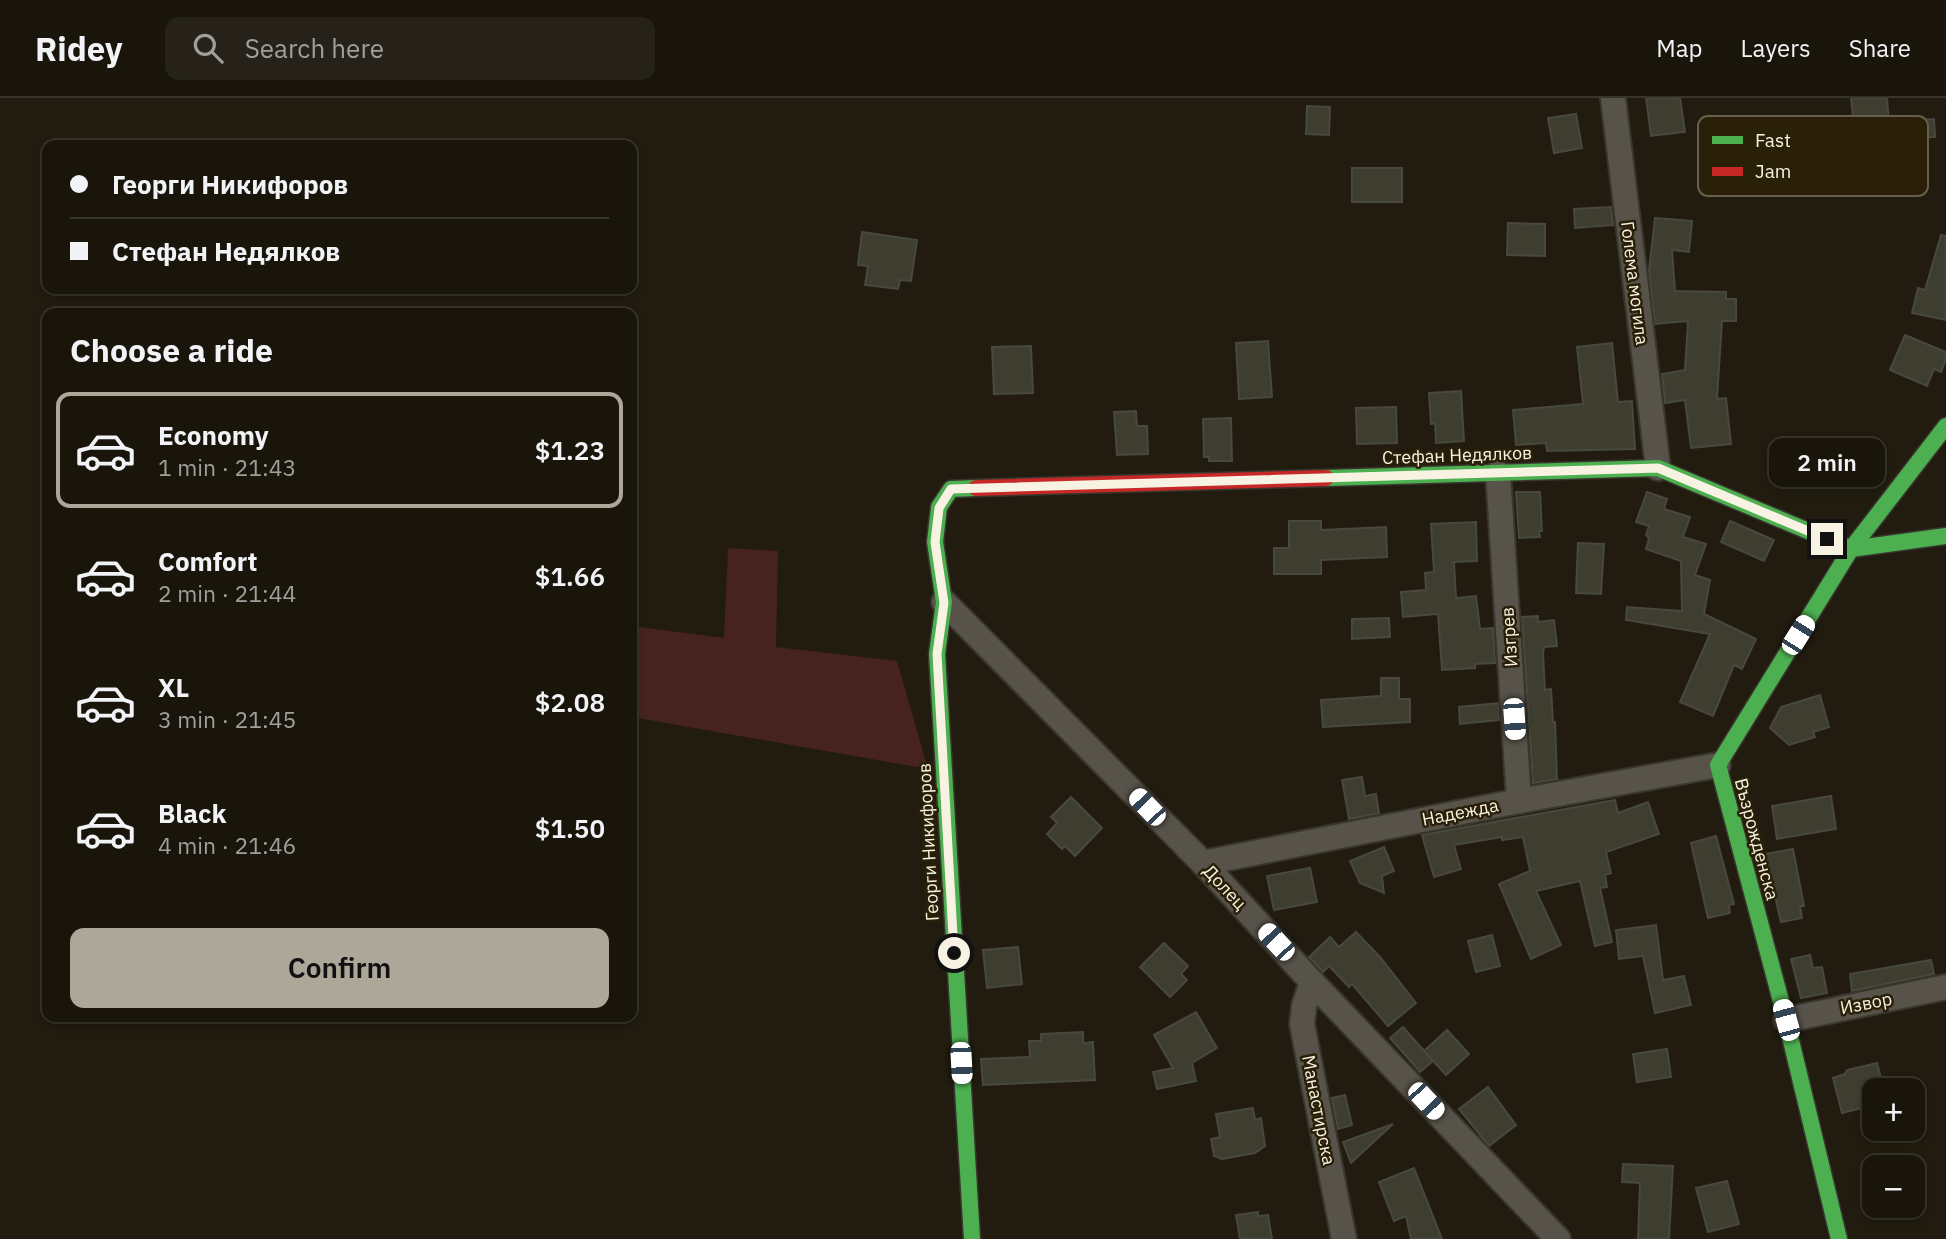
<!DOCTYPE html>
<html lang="en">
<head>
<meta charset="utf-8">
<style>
	:root { --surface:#19150b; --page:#262219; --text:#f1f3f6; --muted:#9f9f9d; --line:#37342c; --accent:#ada799 }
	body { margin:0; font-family:"IBM Plex Sans",sans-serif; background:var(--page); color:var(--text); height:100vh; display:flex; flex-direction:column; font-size:26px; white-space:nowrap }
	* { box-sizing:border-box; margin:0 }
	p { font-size:23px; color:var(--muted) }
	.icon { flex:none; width:38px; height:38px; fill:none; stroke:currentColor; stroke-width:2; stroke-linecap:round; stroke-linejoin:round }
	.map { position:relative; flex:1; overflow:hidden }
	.sheet { position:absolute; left:42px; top:210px; width:595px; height:714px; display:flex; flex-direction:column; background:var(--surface); border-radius:14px; box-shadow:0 4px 10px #0003,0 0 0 2px var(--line) }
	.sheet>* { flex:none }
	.hud { position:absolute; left:42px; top:42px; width:595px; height:154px; border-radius:14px; box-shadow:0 4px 10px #0003,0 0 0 2px var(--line); display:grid; align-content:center; height:154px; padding:0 28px; background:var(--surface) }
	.buttons { position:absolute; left:1862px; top:980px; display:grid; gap:14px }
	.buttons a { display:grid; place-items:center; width:63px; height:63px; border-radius:14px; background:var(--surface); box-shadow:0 4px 10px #0003,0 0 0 2px var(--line); font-size:35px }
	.end { position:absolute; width:32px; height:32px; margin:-16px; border:9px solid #f8f2e3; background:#111; box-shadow:0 0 0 4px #111 }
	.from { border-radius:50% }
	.bubble { position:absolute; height:49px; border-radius:14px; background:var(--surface); box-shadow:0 4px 10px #0003,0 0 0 2px var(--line); font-size:23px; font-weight:600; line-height:49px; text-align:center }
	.car { position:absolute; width:21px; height:42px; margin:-21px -10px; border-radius:9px; box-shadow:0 0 5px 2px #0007; background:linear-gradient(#fff 24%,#345 0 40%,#fff 0 76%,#345 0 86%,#fff 0) }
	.hud b { display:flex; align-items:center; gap:24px; height:66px; font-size:26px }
	.hud b+b { border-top:2px solid var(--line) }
	.hud i { width:18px; height:18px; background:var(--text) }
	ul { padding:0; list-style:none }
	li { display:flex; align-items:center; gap:21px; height:116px; margin:0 14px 10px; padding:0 14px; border:4px solid transparent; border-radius:14px }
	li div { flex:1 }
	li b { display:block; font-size:26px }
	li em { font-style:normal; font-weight:600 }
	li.active { border-color:var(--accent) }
	li>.icon { width:63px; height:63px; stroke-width:1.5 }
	h2 { padding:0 28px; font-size:32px; line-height:84px }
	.primary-button { display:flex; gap:14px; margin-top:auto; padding:14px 28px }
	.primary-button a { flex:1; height:80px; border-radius:14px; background:var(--accent); color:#111; font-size:28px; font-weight:600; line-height:80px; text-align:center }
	header { display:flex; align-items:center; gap:42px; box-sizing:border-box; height:98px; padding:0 35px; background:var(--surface); border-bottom:2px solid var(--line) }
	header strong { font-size:33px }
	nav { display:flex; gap:38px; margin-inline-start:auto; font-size:24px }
	.search { width:490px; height:63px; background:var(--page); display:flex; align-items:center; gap:18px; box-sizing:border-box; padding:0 24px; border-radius:14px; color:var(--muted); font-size:26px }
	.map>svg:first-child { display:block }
	.green { fill:#46231f }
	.building { fill:#3e3e30; stroke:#48483d; stroke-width:2 }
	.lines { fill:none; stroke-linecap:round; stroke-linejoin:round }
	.street-casing { stroke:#39362d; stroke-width:28 }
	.fast-casing { stroke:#39362d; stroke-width:19 }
	.jam-casing { stroke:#39362d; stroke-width:19 }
	.street { stroke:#57534a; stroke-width:24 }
	.fast { stroke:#4caf50; stroke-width:16 }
	.jam { stroke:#c62828; stroke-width:16 }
	.route { stroke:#f8f2e3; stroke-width:9 }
	.labels { text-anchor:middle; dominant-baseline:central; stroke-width:5; stroke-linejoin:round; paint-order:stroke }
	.street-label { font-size:18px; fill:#f8f2e3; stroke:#292007 }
	.key { fill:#292007; stroke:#675f49; stroke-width:2 }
	.key-label { font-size:19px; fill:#f8f2e3 }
</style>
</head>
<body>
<header>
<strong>Ridey</strong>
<div class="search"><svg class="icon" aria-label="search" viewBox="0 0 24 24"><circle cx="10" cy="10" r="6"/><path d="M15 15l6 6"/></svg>Search here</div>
<nav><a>Map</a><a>Layers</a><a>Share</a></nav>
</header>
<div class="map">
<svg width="1946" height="1141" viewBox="0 0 1946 1141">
	<rect width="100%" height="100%" fill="#211c0f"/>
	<polygon class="green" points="728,450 778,453 776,549 897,563 928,671 632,619 632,528 724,540"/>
	<g class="building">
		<polygon points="1646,0 1680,0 1685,34 1651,38"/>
		<polygon points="1851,0 1887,0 1889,24 1934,21 1935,39 1888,41 1891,66 1793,74 1792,53 1856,49"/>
		<polygon points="1307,8 1330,9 1329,37 1306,36"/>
		<polygon points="1576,16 1582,50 1554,55 1548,20"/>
		<rect x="1352" y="70" width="50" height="34"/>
		<polygon points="1611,109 1613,127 1575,130 1574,111"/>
		<polygon points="1655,120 1692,123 1689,154 1672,152 1675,193 1726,194 1726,201 1736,201 1736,223 1722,223 1717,301 1726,300 1731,346 1691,350 1685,302 1665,305 1662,276 1685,272 1688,223 1655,226 1649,172"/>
		<polygon points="1508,125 1545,126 1545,158 1507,157"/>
		<polygon points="862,134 917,142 911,183 900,182 898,191 865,187 868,168 858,167"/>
		<polygon points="1941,137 1946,138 1946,222 1912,215 1918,190 1925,192"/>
		<polygon points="1905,237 1946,254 1946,261 1941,274 1934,271 1927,288 1890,272"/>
		<polygon points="1268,243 1272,299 1239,301 1236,245"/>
		<polygon points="1612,245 1618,304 1632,303 1635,351 1547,353 1546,345 1516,347 1513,312 1583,306 1577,249"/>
		<polygon points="1031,248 1033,295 994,296 992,249"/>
		<polygon points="1461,293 1464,343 1436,345 1435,325 1431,326 1429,295"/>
		<polygon points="1396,309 1397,345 1357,346 1356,310"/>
		<polygon points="1136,313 1137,328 1147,328 1148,356 1117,357 1114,314"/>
		<polygon points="1231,320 1232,363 1209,363 1209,359 1204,359 1203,321"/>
		<polygon points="1516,394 1540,394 1542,433 1539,433 1540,439 1519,440"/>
		<polygon points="1647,394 1667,401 1664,411 1690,419 1683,439 1706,446 1695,477 1710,482 1704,516 1756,541 1742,571 1734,567 1713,618 1680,604 1710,536 1626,522 1627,509 1682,513 1681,463 1646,451 1649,440 1646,437 1649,428 1636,424"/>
		<polygon points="1289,423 1321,423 1321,432 1386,429 1387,459 1321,462 1321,476 1274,476 1274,450 1289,450"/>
		<polygon points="1730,423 1774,442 1764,463 1721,444"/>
		<polygon points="1476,424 1477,463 1454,464 1456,500 1476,498 1480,531 1493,530 1495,565 1475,566 1475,570 1442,572 1438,516 1403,519 1401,494 1426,492 1425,475 1434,474 1431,426"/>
		<polygon points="1578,445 1604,446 1601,496 1576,495"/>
		<polygon points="1538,518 1538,524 1554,522 1557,548 1544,549 1543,555 1545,592 1551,591 1553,624 1555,624 1557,681 1533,685 1522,519"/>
		<polygon points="1389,520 1390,539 1352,541 1352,521"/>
		<polygon points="1381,580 1399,580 1399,601 1410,601 1410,624 1323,629 1321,602 1381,598"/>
		<polygon points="1820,597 1829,629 1813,634 1815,639 1789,647 1770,630 1781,609"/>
		<polygon points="1498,605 1499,622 1460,626 1459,609"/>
		<polygon points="1362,679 1365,698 1376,696 1379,715 1349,721 1342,682"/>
		<polygon points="1831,698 1836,731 1777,741 1772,708"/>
		<polygon points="1071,699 1102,730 1075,758 1065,748 1062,751 1047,736 1057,725 1051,719"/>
		<polygon points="1615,702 1618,715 1648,704 1659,736 1606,754 1611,775 1605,777 1607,789 1600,790 1612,844 1595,848 1580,783 1536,793 1561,847 1531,861 1499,786 1530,773 1523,739 1502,742 1502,739 1454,747 1461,771 1434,779 1422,737"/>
		<polygon points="1716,738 1734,806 1729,807 1730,815 1708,820 1691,745"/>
		<polygon points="1384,749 1394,773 1382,778 1384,795 1360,785 1350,763"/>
		<polygon points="1793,751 1804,808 1800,808 1802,820 1781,824 1765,756"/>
		<polygon points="1310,770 1317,804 1274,812 1267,778"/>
		<polygon points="1656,827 1663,882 1684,878 1691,907 1655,915 1643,858 1619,861 1616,832"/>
		<polygon points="1356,834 1380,859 1416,905 1388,928 1352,886 1349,889 1329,868 1323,874 1309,859 1330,839 1339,849"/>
		<polygon points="1492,837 1500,868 1476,874 1468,843"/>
		<polygon points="1164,845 1188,868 1181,876 1187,882 1170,899 1140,869"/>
		<polygon points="1018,849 1022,886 987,890 983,852"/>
		<polygon points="1810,857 1813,870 1822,869 1827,895 1801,900 1791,861"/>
		<polygon points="1931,862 1934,876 1852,893 1850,876"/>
		<polygon points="1196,914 1217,950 1192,965 1196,983 1157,991 1153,974 1173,970 1154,937"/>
		<polygon points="1403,929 1433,963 1420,974 1390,940"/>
		<polygon points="1447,932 1469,956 1446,977 1424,953"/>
		<polygon points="1083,934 1083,945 1093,944 1095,982 983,987 981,961 1030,959 1029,943 1041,943 1041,936"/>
		<polygon points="1667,951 1671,979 1637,984 1633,956"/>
		<polygon points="1877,965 1884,992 1874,992 1874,1007 1842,1015 1833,980 1845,976 1847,972"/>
		<polygon points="1488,989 1516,1027 1489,1048 1459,1011"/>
		<polygon points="1345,997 1352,1027 1338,1031 1332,1000"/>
		<polygon points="1253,1010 1255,1022 1261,1020 1265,1048 1255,1055 1222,1061 1214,1058 1211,1041 1220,1039 1216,1016"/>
		<polygon points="1393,1026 1351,1065 1343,1044"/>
		<polygon points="1623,1066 1673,1068 1669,1141 1638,1141 1640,1085 1622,1084"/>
		<polygon points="1414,1070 1442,1141 1411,1141 1406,1118 1394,1123 1379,1084"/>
		<polygon points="1727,1083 1739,1126 1708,1134 1696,1090"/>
		<polygon points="1258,1114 1258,1118 1268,1117 1272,1141 1240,1141 1236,1117"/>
	</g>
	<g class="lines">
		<g class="street-casing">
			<g id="street">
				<polyline points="1613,0 1658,370"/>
				<polyline points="1498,375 1519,703"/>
				<polyline points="944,504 1203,765 1312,884 1558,1141"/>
				<polyline points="1203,765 1519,703 1718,667"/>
				<polyline points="1312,884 1304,908 1302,926 1344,1141"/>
				<polyline points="1786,922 1946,889"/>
			</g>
		</g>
		<g class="fast-casing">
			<g id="fast">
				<polyline points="1326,380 1658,370 1851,451 1946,438"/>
				<polyline points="972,1141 937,556 944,504 935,444 939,409 951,391 976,390"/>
				<polyline points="1839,1141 1786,922 1718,667 1851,451 1946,328"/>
			</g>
		</g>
		<g class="jam-casing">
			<polyline id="jam" points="976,390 1326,380"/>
		</g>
		<use href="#street" class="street"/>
		<use href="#fast" class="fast"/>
		<use href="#jam" class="jam"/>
	</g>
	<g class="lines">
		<polyline class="route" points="954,855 937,556 944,505 935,444 939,410 951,391 1658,370 1827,441"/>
	</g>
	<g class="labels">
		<g class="street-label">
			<text transform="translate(1635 185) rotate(83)">Голема могила</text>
			<text transform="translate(1457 357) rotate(-2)">Стефан Недялков</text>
			<text transform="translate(1509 539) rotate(-94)">Изгрев</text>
			<text transform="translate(1460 714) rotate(-11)">Надежда</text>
			<text transform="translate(1757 741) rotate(75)">Възрожденска</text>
			<text transform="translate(928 744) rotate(-93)">Георги Никифоров</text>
			<text transform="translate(1225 789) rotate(47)">Долец</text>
			<text transform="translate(1866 905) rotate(-11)">Извор</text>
			<text transform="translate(1319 1012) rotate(79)">Манастирска</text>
		</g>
	</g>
	<rect x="1698" y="18" width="230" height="80" rx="10" class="key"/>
	<rect x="1712" y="38" width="31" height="8" fill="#4caf50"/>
	<rect x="1712" y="69" width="31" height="9" fill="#c62828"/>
	<g class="key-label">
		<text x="1755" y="49">Fast</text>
		<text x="1755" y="80">Jam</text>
	</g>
</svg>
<div class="buttons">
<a>+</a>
<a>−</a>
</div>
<i class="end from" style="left:954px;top:855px"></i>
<i class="end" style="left:1827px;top:441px"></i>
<div class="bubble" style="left:1769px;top:340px;width:116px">2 min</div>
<i class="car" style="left:1798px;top:537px;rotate:32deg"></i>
<i class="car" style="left:1514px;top:621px;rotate:176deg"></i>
<i class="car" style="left:1147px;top:709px;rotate:316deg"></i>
<i class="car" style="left:1276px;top:844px;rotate:317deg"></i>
<i class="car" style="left:1786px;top:922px;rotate:345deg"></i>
<i class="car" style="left:961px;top:965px;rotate:177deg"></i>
<i class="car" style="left:1426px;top:1003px;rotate:137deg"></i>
<div class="hud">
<b><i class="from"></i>Георги Никифоров</b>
<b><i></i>Стефан Недялков</b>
</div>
<section class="sheet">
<h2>Choose a ride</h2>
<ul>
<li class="active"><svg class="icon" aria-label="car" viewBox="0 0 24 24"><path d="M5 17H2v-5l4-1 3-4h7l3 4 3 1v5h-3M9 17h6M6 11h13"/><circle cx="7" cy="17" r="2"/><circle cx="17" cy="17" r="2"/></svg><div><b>Economy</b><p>1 min · 21:43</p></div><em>$1.23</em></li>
<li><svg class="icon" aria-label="car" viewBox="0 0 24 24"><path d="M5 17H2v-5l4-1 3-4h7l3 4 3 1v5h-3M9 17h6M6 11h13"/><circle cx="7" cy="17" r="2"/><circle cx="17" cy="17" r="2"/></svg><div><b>Comfort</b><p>2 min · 21:44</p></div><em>$1.66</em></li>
<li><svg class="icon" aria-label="car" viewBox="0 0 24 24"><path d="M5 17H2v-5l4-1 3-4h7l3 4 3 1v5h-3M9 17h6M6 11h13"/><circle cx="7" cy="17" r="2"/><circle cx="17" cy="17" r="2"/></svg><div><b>XL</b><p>3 min · 21:45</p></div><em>$2.08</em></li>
<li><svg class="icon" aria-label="car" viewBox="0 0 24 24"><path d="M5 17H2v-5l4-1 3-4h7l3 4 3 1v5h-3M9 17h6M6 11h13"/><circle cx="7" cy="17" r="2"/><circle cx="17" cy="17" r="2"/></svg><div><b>Black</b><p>4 min · 21:46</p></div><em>$1.50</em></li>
</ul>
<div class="primary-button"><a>Confirm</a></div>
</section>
</div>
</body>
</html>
